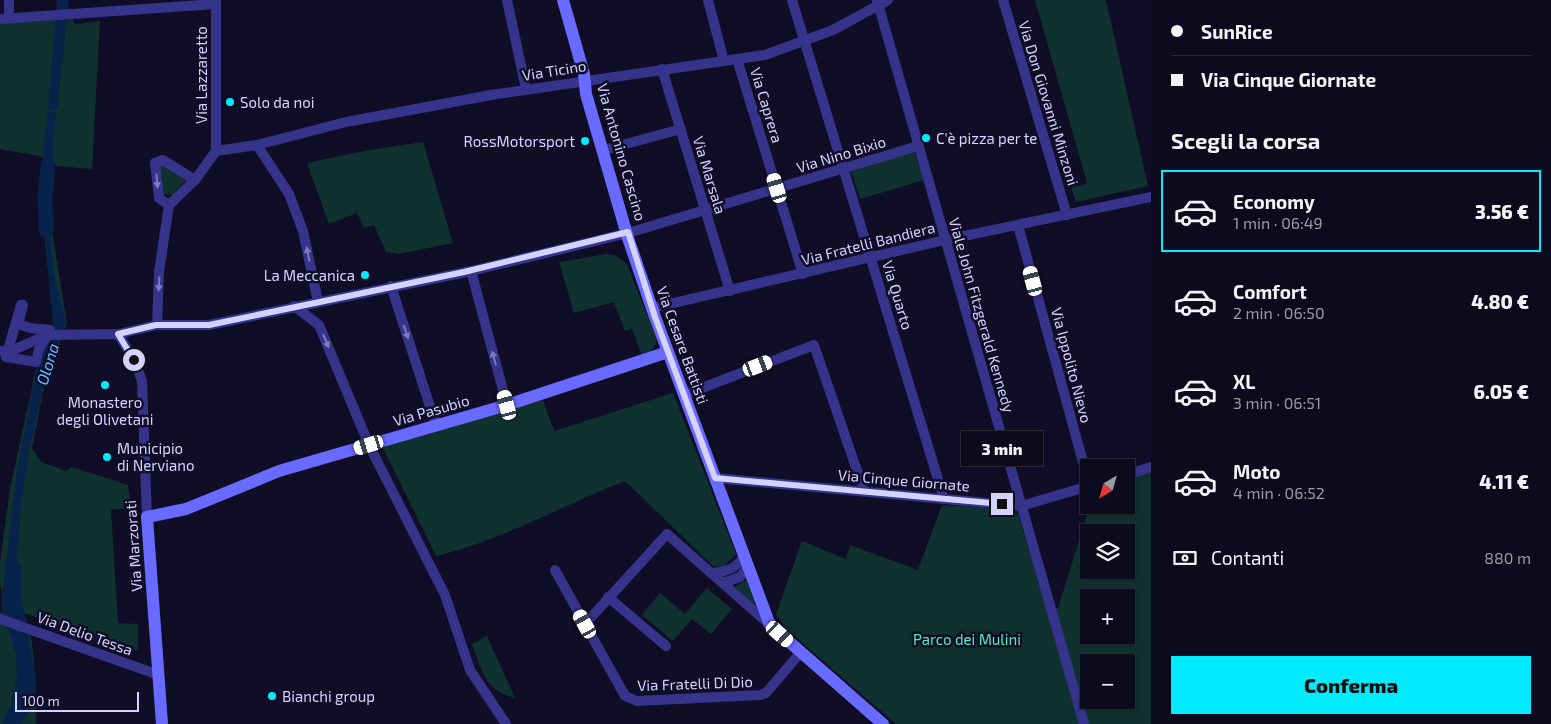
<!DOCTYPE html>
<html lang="it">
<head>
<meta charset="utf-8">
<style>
	:root { --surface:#0c0a1d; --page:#1a182a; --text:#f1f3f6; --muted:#9a9aa4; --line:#2c2b3b; --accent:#00ebfd }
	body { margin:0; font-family:"Exo 2",sans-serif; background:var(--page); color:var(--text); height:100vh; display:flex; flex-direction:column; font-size:19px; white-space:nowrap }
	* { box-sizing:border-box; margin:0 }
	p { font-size:16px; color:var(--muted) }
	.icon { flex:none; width:28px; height:28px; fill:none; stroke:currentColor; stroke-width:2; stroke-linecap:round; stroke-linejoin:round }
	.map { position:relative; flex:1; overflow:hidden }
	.panel { display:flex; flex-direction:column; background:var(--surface); width:400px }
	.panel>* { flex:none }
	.hud { display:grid; align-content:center; height:110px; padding:0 20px; background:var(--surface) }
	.needle { width:32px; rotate:217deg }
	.fabs { position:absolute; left:1080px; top:459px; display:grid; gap:10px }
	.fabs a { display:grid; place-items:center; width:55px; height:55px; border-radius:0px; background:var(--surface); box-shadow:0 1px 4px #0004,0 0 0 1px var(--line); font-size:25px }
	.scale { position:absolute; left:15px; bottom:12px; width:124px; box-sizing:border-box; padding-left:5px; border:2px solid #d6d2ff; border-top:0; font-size:14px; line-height:18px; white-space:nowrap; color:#d6d2ff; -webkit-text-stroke:4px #100d27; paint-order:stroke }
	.end { position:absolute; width:22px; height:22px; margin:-11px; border:6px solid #d6d2ff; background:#111; box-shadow:0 0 0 2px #111 }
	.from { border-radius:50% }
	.bubble { position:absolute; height:35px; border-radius:0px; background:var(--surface); box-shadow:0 1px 4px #0004,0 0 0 1px var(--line); font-size:16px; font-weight:800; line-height:35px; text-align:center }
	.car { position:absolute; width:15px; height:30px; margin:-15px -8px; border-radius:6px; box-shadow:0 0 4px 1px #0007; background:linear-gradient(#fff 24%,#345 0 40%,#fff 0 76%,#345 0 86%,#fff 0) }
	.hud b { display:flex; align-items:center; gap:18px; height:48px; font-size:19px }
	.hud b+b { border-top:1px solid var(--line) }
	.hud i { width:12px; height:12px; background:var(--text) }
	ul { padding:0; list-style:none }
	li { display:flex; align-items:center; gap:15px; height:82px; margin:0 10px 8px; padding:0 10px; border:2px solid transparent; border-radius:0px }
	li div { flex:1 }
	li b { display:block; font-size:19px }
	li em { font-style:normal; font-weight:800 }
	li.active { border-color:var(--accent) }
	li>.icon { width:45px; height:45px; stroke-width:1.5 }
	h2 { padding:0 20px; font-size:22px; line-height:60px }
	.pay { display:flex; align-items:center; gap:12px; height:55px; padding:0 20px; font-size:19px }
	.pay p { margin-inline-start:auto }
	.button { display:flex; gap:10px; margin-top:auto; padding:10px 20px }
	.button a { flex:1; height:58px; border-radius:0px; background:var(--accent); color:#111; font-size:20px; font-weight:800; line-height:58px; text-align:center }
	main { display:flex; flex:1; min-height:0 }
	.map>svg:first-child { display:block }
	.green { fill:#0f312f; fill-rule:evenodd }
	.water { fill:#07224b }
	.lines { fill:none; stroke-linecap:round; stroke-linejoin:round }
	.river { stroke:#07224b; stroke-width:15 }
	.street { stroke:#35348a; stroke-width:10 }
	.secondary { stroke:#696aff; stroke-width:12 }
	.oneway { fill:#7d7bbf }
	.route { stroke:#d6d2ff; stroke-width:6 }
	.poi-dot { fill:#00ebfd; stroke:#100d27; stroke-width:2 }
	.labels { text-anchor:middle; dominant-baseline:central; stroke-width:5; stroke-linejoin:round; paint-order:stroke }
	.street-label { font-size:15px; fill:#d6d2ff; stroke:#100d27 }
	.poi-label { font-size:15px; fill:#d6d2ff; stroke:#100d27; text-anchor:start }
	.park-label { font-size:15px; fill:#53eac0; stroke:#100d27 }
	.water-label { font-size:16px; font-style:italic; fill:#60baff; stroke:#100d27 }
</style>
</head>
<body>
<main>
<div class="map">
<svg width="1151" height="724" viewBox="0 0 1151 724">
	<rect width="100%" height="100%" fill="#100d27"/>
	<g class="green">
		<polygon points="1035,0 1106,0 1148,186 1076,202 1071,188 1087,183"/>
		<polygon points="72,19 75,24 100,21 92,169 55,166 50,182 48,207 67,323 44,387 32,448 41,462 66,471 72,467 128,485 131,508 111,510 118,623 138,624 138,650 129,649 24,613 32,642 35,672 36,724 0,724 0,612 5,613 0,583 0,562 10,489 40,350 54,329 41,204 44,159 40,156 0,149 0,23"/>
		<polygon points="423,142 453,243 399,254 386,252 374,225 364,228 357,213 329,224 307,163 364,151"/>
		<polygon points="914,152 924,180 860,199 851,171"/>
		<polygon points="162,164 186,180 172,195 163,194 158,166"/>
		<polygon points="606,254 615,255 627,264 657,340 651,352 642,356 632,328 625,331 614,302 574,313 559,262"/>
		<path d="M673,393L736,554L723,567L713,566L625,481C562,505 502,541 436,556L382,446L543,400L554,431Z"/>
		<path d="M1151,471V724H896L786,629L776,614L802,541L846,559L850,545L918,570L942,505L1006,509L1018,514L1047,611L1058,608L1090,505H1126V479ZM1089,532H1126V570H1089ZM1089,598H1126V635H1089ZM1089,662H1126V700H1089Z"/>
		<polygon points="748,579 756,606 734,587"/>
		<polygon points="707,588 732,609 711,634 692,619 673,641 642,615 660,593 685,614"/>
		<path d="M487,636L515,698C484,690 482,671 472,644Z"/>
	</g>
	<g class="water">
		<polygon points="57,0 69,0 57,110 48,110"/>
		<polygon points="48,112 56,113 48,207 54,277 66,322 43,388 28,456 21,505 14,606 15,619 22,635 27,661 28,675 27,694 16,724 2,724 11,704 17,676 16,654 1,606 17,472 40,350 54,330 45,234 47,165 43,153"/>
	</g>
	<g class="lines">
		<g class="river">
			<polyline points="46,230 45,194 48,165"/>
			<polyline points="13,724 27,701 29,683 14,598 14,569"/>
		</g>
		<g class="street">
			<polyline points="216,0 216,151"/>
			<polyline points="507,0 526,89"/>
			<polyline points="708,0 724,61"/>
			<polyline points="792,0 944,499"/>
			<polyline points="877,0 1084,724"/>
			<polyline points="1003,0 1067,215"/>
			<polyline points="9,18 9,0"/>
			<polyline points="0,19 216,4"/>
			<polyline points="737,59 803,274"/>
			<polyline points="662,69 730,291"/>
			<polyline points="257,145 289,194 303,231 318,302"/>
			<polyline points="604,150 681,129"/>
			<polyline points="216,151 257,145 346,122 491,95 765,55 833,30 888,0"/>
			<polyline points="169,205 159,198 155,163 163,160 195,180"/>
			<polyline points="1018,225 1089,484"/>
			<polyline points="471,271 507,405"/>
			<polyline points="391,286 436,425"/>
			<polygon points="21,305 23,305 18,324 30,328 50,330 39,349 36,362 6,357"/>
			<polyline points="294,306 319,325 369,445 445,595 470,670 506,724"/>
			<polyline points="652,308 945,240 1151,197"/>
			<polyline points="157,325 159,272 169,205 195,180 216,151"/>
			<polyline points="118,334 157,325 209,325 471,271 628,233 918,146"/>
			<polyline points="0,351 9,352 47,335 118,334 134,360 142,381 147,517"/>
			<polyline points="684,395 814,345 864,491"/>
			<polyline points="1126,475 1151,467"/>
			<polyline points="715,478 1021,506 1089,486"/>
			<polyline points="555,570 585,624 667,534 769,624"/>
			<path d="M711,573C726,572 736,569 744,556"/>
			<polyline points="723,583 740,577 748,567"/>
			<polyline points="608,597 666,646"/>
			<polyline points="0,619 159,675"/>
			<polyline points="585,624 625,696 637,701 760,695 766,693 801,652"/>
		</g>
		<g class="secondary">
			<polyline points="563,0 584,74 586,94 628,238 655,317 770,625 883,724"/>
			<polyline points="162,724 147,517 186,509 279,471 507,405 668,352"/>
		</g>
	</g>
	<defs><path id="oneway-solid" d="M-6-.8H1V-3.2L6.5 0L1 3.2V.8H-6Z" transform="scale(1.25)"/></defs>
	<g class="oneway">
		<use href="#oneway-solid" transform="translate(157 181) rotate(86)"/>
		<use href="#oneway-solid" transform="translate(308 254) rotate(-102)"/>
		<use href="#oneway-solid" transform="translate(159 284) rotate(93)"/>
		<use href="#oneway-solid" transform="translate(406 332) rotate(72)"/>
		<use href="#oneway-solid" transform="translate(326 341) rotate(68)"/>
		<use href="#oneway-solid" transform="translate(494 358) rotate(-105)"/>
	</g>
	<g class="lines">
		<polyline class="route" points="134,360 118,334 156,325 209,325 464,272 628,232 655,317 715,478 1002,504"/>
	</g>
	<g class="poi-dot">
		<circle cx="230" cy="102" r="5"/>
		<circle cx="926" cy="138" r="5"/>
		<circle cx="585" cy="141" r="5"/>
		<circle cx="365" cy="275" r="5"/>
		<circle cx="105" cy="385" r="5"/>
		<circle cx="107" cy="457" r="5"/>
		<circle cx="272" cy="696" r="5"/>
	</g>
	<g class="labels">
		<g class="street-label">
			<text transform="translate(554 70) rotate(-9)">Via Ticino</text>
			<text transform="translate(201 75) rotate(-90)">Via Lazzaretto</text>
			<text transform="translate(1049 103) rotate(73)">Via Don Giovanni Minzoni</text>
			<text transform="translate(767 105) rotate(73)">Via Caprera</text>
			<text transform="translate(622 152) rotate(74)">Via Antonino Cascino</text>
			<text transform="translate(841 154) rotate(-17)">Via Nino Bixio</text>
			<text transform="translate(710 175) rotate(73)">Via Marsala</text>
			<text transform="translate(868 243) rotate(-14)">Via Fratelli Bandiera</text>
			<text transform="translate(898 295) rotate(73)">Via Quarto</text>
			<text transform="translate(982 315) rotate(74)">Viale John Fitzgerald Kennedy</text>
			<text transform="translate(683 345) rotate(70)">Via Cesare Battisti</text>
			<text transform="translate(1072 365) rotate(75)">Via Ippolito Nievo</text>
			<text transform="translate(431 410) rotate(-16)">Via Pasubio</text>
			<text transform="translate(904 480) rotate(5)">Via Cinque Giornate</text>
			<text transform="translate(133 546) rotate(-94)">Via Marzorati</text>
			<text transform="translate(85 633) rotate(20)">Via Delio Tessa</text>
			<text transform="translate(695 683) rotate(-2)">Via Fratelli Di Dio</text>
		</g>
		<g class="poi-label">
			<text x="240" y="102">Solo da noi</text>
			<text x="936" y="138">C'è pizza per te</text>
			<text x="575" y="141" text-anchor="end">RossMotorsport</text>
			<text x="355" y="275" text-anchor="end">La Meccanica</text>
			<text x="105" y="402" text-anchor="middle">Monastero<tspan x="105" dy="17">degli Olivetani</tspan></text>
			<text x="117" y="448">Municipio<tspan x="117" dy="17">di Nerviano</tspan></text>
			<text x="282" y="696">Bianchi group</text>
		</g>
		<g class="park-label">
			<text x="967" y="639">Parco dei Mulini</text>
		</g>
		<g class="water-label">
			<text transform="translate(47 364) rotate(-73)">Olona</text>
		</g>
	</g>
</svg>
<div class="fabs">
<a><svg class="needle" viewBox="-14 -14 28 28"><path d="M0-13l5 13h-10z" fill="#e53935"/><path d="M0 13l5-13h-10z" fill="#9a9aa4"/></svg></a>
<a><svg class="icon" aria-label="layers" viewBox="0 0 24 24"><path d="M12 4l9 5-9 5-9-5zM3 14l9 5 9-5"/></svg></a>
<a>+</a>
<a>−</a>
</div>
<div class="scale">100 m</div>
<i class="end from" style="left:134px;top:360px"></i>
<i class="end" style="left:1002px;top:504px"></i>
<div class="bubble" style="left:961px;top:431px;width:82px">3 min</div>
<i class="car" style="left:777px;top:188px;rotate:343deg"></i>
<i class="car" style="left:1033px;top:281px;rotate:345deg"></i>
<i class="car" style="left:758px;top:366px;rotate:69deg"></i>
<i class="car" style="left:507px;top:405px;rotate:345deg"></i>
<i class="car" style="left:369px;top:445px;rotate:253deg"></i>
<i class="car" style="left:585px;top:624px;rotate:331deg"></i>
<i class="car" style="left:780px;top:634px;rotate:132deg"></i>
</div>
<section class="panel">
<div class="hud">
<b><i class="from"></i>SunRice</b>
<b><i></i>Via Cinque Giornate</b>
</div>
<h2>Scegli la corsa</h2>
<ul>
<li class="active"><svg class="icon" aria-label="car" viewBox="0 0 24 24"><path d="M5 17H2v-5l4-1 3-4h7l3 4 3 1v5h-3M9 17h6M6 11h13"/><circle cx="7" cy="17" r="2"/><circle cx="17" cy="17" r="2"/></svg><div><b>Economy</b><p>1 min · 06:49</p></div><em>3.56 €</em></li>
<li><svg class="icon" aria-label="car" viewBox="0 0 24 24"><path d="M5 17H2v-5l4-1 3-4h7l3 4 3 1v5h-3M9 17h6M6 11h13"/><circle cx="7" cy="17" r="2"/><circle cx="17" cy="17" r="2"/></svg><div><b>Comfort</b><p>2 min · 06:50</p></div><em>4.80 €</em></li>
<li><svg class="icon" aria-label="car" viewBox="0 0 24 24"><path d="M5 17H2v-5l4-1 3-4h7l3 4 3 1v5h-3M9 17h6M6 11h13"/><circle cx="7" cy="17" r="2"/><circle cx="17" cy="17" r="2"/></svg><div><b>XL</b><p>3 min · 06:51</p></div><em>6.05 €</em></li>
<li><svg class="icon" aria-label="car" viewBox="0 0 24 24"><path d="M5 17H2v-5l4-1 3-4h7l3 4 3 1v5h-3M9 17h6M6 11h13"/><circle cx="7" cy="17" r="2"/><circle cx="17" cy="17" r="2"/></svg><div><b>Moto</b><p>4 min · 06:52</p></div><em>4.11 €</em></li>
</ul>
<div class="pay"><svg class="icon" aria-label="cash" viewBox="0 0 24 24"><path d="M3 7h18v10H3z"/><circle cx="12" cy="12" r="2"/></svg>Contanti<p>880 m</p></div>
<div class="button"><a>Conferma</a></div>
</section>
</main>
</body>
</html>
